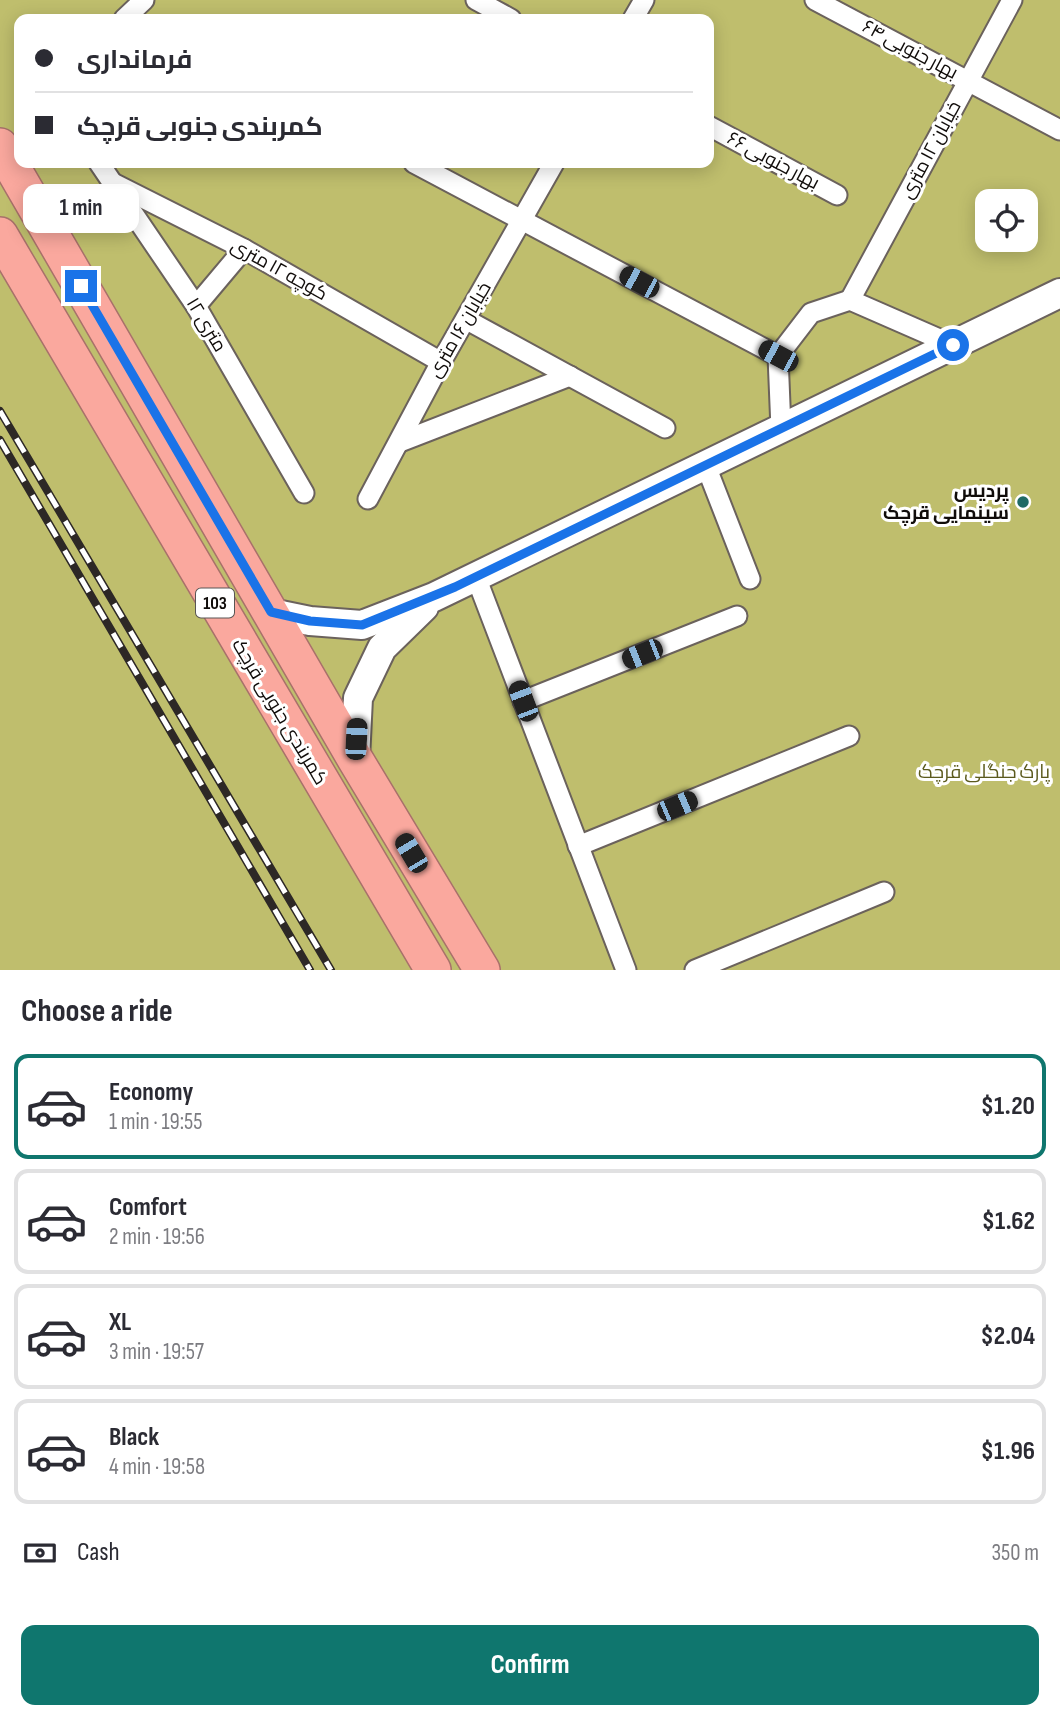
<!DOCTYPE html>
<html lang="en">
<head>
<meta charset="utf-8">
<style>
	:root { --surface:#fff; --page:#f2f2f3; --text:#2b2b33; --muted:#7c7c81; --line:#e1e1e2; --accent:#0f766e }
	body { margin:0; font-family:"Sofia Sans Condensed",Cairo,sans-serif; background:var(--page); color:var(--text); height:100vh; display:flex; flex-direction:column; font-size:26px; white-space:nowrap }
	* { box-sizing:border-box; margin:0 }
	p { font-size:23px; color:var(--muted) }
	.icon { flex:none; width:38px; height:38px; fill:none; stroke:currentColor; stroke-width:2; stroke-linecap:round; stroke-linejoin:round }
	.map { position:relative; height:970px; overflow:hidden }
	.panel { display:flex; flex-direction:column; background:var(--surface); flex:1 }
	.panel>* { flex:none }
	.guide { position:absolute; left:14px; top:14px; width:700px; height:154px; border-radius:14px; box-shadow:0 4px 18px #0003; display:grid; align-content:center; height:154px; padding:0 21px; background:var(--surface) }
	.fabs { position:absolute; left:975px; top:189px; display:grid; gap:14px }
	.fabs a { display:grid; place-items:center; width:63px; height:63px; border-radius:14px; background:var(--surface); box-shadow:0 4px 18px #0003; font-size:35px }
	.end { position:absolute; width:32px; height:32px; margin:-16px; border:9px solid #1a73e8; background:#fff; box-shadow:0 0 0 4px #fff }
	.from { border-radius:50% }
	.bubble { position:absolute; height:49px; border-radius:14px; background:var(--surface); box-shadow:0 4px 18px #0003; font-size:23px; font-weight:700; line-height:49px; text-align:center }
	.car { position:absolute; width:21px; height:42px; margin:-21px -10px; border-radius:9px; box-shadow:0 0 5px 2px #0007; background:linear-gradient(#222 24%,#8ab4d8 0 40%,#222 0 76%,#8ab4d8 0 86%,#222 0) }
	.guide b { display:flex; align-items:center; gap:24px; height:66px; font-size:26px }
	.guide b+b { border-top:2px solid var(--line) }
	.guide i { width:18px; height:18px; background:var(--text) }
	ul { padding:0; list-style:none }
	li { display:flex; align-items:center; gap:21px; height:105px; margin:0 14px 10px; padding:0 7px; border:4px solid var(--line); border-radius:14px }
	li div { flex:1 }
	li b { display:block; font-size:26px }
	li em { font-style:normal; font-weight:700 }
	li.selected { border-color:var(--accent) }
	li>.icon { width:63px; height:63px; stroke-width:1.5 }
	h2 { padding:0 21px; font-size:32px; line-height:84px }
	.pay { display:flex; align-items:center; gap:18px; height:77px; padding:0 21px; font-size:26px }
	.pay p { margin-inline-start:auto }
	.button { display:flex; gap:14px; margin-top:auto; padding:14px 21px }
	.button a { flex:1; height:80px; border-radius:14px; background:var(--accent); color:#fff; font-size:28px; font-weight:700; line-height:80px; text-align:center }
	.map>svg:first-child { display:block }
	.green { fill:#bfbe6d; fill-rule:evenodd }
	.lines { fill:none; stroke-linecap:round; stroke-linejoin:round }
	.street-casing { stroke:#6b625c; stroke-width:23 }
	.secondary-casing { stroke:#6b625c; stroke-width:32 }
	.highway-casing { stroke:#a8716a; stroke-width:38 }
	.street { stroke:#fff; stroke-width:19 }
	.secondary { stroke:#fff; stroke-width:28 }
	.highway { stroke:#faa89e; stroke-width:35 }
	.rail-casing { stroke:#2d2826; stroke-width:8 }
	.rail { stroke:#fff; stroke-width:5; stroke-dasharray:16; stroke-linecap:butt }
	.route { stroke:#1a73e8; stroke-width:9 }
	.poi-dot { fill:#1f6a65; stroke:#fff; stroke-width:2.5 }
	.labels { text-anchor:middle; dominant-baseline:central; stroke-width:6; stroke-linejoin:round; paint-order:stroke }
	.shield { fill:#fff; stroke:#585554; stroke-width:2 }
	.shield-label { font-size:18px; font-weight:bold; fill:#100c0a }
	.street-label { font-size:19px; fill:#100c0a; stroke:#fff }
	.poi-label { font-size:19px; font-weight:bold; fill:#100c0a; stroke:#fff; text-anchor:end }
	.park-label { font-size:19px; fill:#5b5a1d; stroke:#fff }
</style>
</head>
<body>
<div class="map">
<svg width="1060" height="970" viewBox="0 0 1060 970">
	<rect width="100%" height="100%" fill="#ebe0d9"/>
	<path class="green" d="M0,0H1060V970H0ZM19,19H709V163H19ZM987,201H1026V240H987Z"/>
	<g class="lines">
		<g class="street-casing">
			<g id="street">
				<polyline points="476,0 511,19"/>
				<polyline points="815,0 1060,130"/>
				<polyline points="124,19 144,0"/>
				<polyline points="633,19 644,0"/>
				<polyline points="709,126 837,195"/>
				<polyline points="99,163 196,306 304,493"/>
				<polyline points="414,163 778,356"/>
				<polyline points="115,184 244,249 441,362"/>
				<polyline points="850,300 1012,0"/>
				<polyline points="196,306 244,249"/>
				<polyline points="467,320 665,428"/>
				<polyline points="781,429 778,356 811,313 850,300 953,345"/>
				<polyline points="400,442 570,376"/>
				<polyline points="706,466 750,579"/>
				<polyline points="368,499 441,362 554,163"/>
				<polyline points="476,577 626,970"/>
				<polyline points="523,701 737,616"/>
				<polyline points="578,846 849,736"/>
				<polyline points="695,970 884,892"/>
			</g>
		</g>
		<g class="secondary-casing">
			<g id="secondary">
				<polyline points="271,613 310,621 362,625 434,597 1060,293"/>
				<polyline points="355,759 358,698 382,648 424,607"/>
			</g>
		</g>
		<g class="highway-casing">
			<g id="highway">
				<polyline points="0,146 355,759 482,970"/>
				<polyline points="0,235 433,970"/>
			</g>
		</g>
		<use href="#street" class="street"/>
		<use href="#secondary" class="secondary"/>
		<use href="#highway" class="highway"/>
		<g class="rail-casing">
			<g id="rail">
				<polyline points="0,411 331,970"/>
				<polyline points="0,440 310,970"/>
			</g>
		</g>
		<use href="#rail" class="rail"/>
	</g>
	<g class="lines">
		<polyline class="route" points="81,286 271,612 310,621 362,625 455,587 953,345"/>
	</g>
	<circle class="poi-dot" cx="1023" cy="502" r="7"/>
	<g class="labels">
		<rect class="shield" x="196" y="588.5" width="38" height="29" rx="5"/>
		<g class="shield-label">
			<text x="215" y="603">103</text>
		</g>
		<g class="street-label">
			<text transform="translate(910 50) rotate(28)">بهار جنوبی ۶۴</text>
			<text transform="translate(931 150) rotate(-62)">خیابان ۱۲ متری</text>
			<text transform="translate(773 161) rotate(28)">بهار جنوبی ۶۶</text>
			<text transform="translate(279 270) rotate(29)">کوچه ۱۲ متری</text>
			<text transform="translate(206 325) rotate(59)">۱۲ متری</text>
			<text transform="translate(460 330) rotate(-60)">خیابان ۱۶ متری</text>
			<text transform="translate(279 712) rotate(59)">کمربندی جنوبی قرچک</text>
		</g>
		<g class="poi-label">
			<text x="1009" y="491">پردیس<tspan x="1009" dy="22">سینمایی قرچک</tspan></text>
		</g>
		<g class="park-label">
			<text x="984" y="772">پارک جنگلی قرچک</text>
		</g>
	</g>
</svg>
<div class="fabs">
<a><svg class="icon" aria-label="locate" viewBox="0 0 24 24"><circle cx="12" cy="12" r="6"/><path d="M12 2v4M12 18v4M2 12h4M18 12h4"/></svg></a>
</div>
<i class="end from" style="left:953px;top:345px"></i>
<i class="end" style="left:81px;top:286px"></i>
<div class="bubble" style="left:23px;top:184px;width:116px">1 min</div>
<i class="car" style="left:639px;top:282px;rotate:298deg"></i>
<i class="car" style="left:778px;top:356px;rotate:298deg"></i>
<i class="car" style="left:642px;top:654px;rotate:248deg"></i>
<i class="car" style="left:523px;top:701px;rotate:339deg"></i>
<i class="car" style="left:356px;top:739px;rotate:3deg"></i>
<i class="car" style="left:677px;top:806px;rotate:67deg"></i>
<i class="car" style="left:411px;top:853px;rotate:329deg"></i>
<div class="guide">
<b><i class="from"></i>فرمانداری</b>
<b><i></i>کمربندی جنوبی قرچک</b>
</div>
</div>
<section class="panel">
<h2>Choose a ride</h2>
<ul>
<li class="selected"><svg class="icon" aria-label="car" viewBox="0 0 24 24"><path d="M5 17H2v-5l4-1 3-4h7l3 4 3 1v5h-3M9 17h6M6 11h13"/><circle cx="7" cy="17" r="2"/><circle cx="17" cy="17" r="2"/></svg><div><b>Economy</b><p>1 min · 19:55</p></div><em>$1.20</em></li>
<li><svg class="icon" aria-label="car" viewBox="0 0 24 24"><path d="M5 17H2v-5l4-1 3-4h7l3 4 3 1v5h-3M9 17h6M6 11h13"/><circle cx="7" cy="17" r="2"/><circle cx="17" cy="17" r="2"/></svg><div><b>Comfort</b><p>2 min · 19:56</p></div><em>$1.62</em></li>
<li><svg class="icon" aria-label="car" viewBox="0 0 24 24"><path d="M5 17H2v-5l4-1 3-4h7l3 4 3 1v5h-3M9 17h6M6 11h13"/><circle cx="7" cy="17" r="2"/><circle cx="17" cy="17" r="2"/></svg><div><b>XL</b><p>3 min · 19:57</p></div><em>$2.04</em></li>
<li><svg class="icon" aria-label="car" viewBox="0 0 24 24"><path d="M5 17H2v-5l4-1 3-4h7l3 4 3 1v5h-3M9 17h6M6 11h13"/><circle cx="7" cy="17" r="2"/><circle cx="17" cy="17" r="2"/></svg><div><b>Black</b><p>4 min · 19:58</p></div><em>$1.96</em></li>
</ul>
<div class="pay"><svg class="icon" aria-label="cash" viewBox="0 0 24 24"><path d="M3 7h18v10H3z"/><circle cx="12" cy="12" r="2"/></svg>Cash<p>350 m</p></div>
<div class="button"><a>Confirm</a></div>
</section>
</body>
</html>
